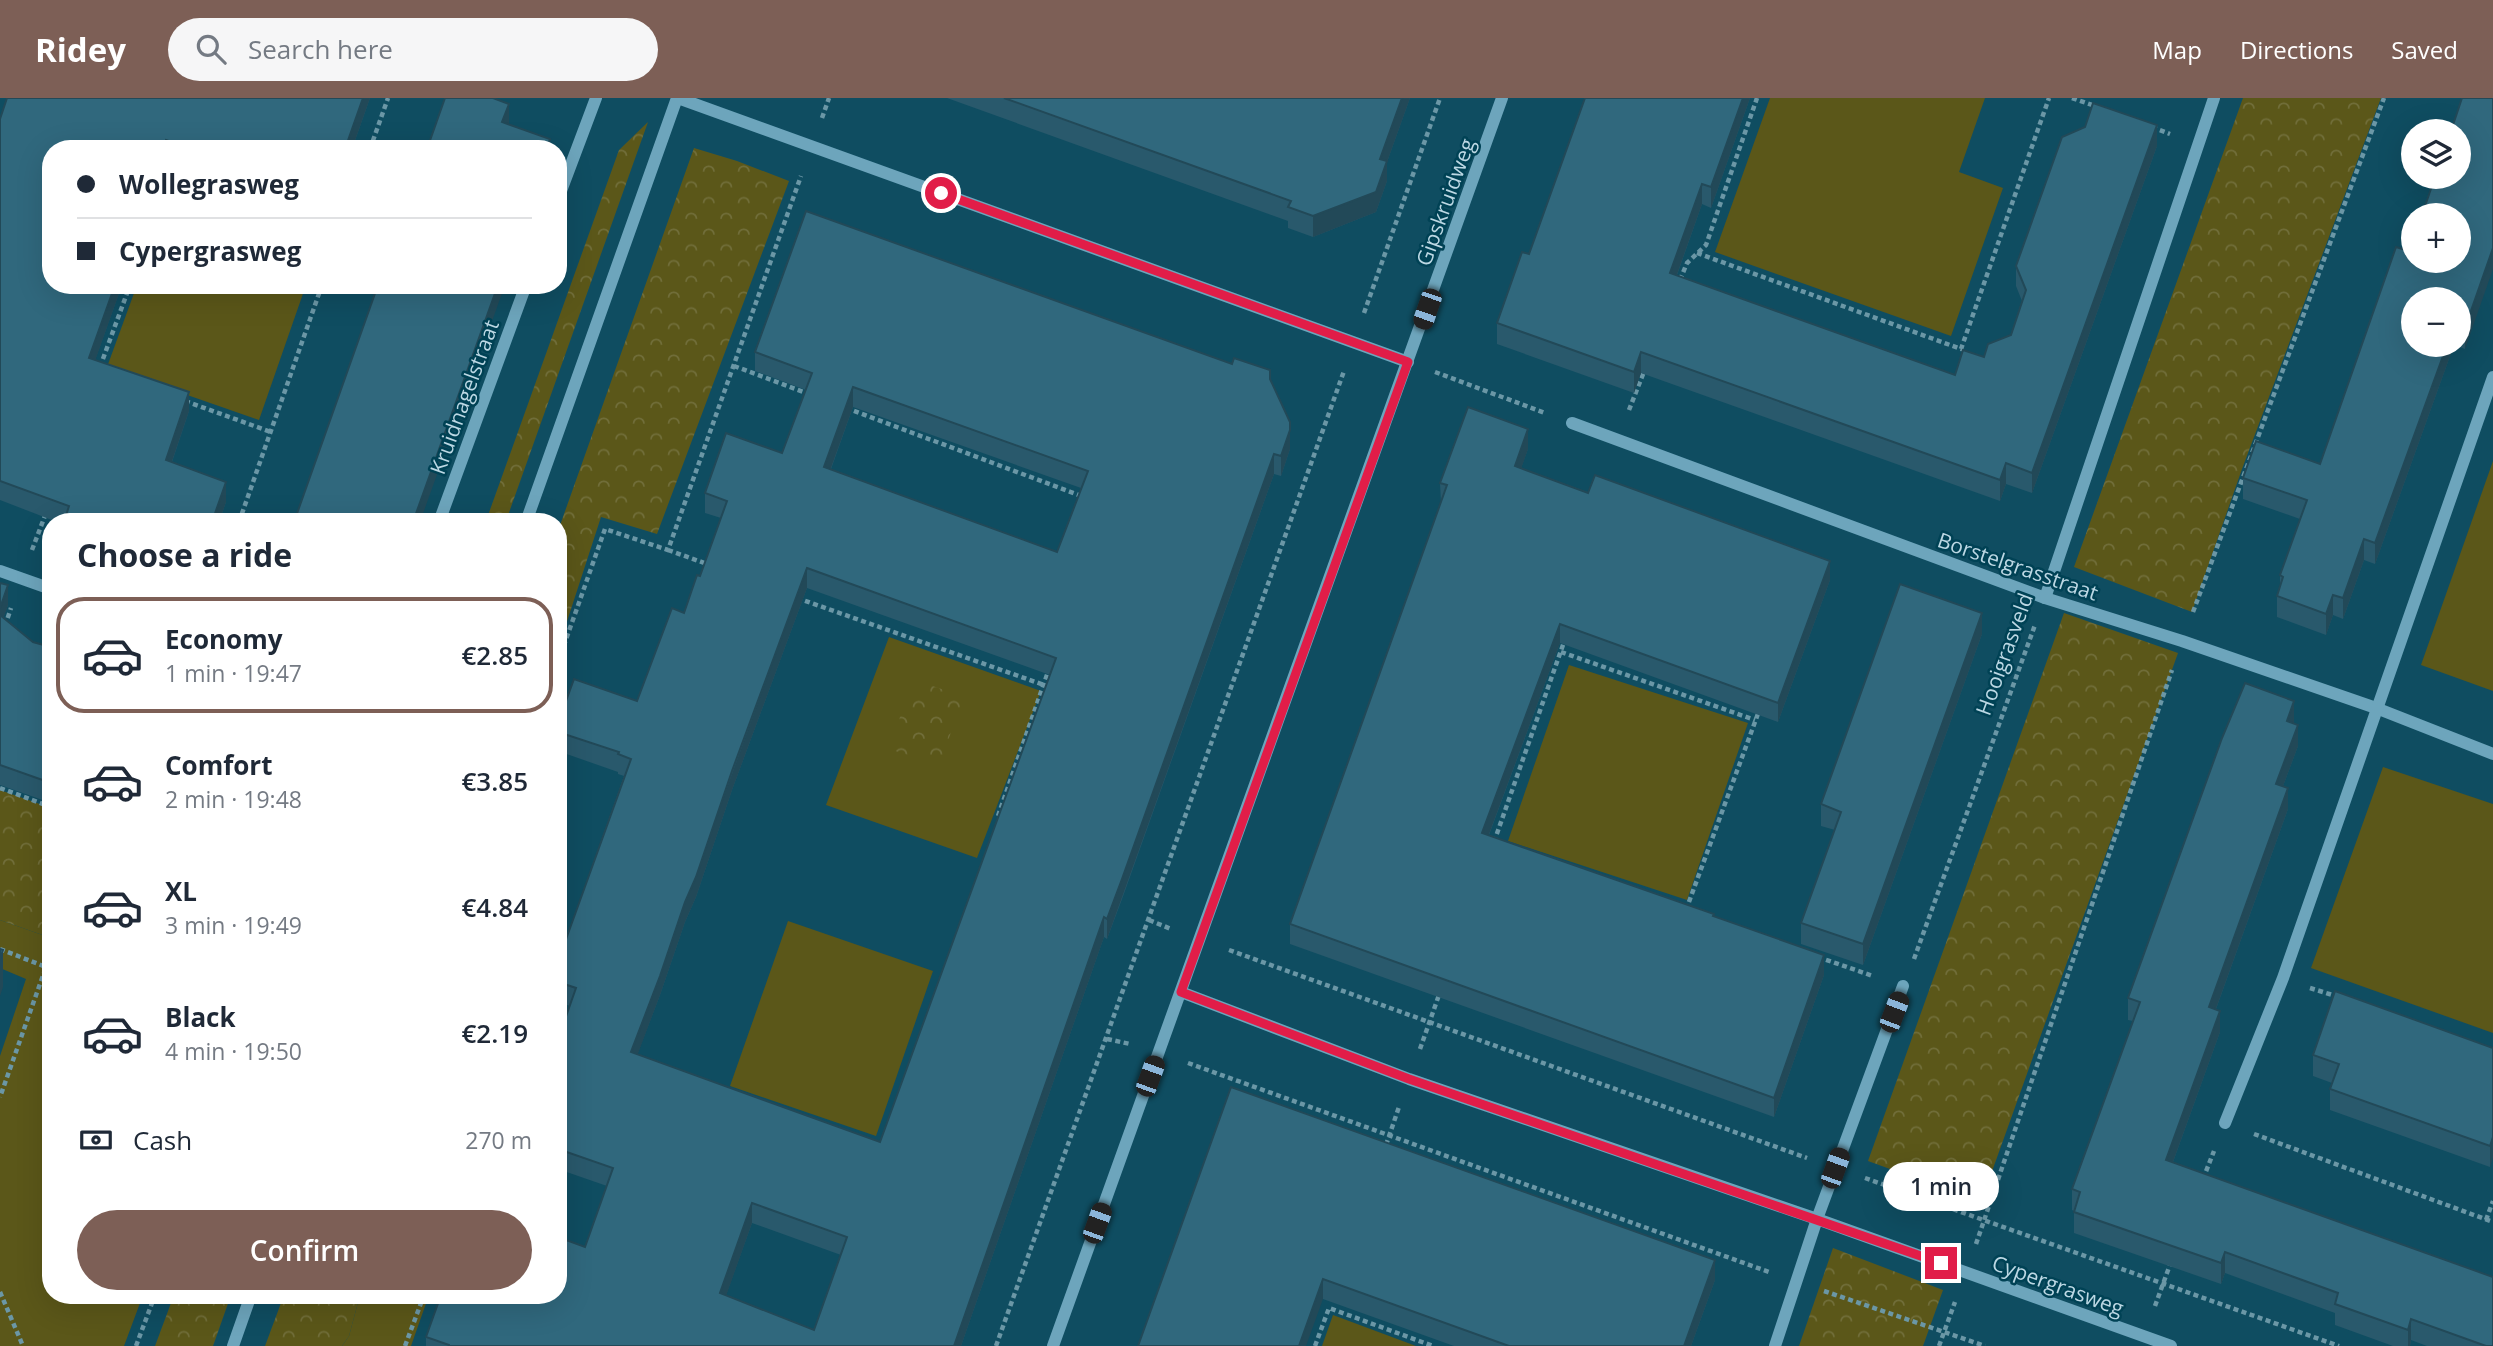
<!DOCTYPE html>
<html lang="en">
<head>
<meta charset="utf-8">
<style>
	:root { --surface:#fff; --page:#f6f6f7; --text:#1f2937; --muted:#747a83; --line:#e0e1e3; --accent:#7d5f56 }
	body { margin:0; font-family:"Open Sans",sans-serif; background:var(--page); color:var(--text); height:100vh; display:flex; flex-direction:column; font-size:26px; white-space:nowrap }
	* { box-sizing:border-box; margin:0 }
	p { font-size:23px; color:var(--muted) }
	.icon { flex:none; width:38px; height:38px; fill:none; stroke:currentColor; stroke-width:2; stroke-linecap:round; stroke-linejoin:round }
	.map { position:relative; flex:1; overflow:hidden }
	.drawer { position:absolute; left:42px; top:415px; width:525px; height:791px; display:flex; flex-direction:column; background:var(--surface); border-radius:28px; box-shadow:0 7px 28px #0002 }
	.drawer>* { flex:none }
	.top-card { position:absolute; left:42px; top:42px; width:525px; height:154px; border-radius:28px; box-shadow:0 7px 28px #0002; display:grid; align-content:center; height:154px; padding:0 35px; background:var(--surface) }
	.buttons { position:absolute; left:2401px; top:21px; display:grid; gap:14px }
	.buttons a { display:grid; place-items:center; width:70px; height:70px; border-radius:50%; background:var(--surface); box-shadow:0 7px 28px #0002; font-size:35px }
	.end { position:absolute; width:32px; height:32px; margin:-16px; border:9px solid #e11d48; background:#fff; box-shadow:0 0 0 4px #fff }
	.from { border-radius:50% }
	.bubble { position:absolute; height:49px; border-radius:24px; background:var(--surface); box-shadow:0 7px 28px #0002; font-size:23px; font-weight:600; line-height:49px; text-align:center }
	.car { position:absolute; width:21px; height:42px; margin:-21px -10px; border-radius:9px; box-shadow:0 0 5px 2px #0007; background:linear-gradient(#222 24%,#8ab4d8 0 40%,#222 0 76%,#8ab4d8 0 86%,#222 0) }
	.top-card b { display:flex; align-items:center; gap:24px; height:66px; font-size:26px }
	.top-card b+b { border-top:2px solid var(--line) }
	.top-card i { width:18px; height:18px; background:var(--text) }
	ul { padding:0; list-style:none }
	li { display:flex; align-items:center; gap:21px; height:116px; margin:0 14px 10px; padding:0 21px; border:4px solid transparent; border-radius:28px }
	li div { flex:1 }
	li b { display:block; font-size:26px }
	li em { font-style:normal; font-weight:600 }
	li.on { border-color:var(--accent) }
	li>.icon { width:63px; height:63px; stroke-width:1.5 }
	h2 { padding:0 35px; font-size:32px; line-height:84px }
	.pay { display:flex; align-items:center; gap:18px; height:77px; padding:0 35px; font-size:26px }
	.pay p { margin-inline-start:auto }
	.button { display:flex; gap:14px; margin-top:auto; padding:14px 35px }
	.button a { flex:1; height:80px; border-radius:42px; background:var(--accent); color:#fff; font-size:28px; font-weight:600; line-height:80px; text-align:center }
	header { display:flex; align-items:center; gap:42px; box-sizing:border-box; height:98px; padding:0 35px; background:var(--accent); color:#fff }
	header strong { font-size:33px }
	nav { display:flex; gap:38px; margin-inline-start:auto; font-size:24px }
	.search { width:490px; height:63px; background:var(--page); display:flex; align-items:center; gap:18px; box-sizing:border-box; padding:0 24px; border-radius:38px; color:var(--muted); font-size:26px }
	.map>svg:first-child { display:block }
	.grass { fill:#5b5719 }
	.forest { fill:url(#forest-crowns) }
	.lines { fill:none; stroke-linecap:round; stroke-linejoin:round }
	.path { stroke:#6b97a6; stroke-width:4.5; stroke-dasharray:5 3.5; stroke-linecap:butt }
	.minor { stroke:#6da5bc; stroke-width:12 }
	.wall { fill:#29596c; fill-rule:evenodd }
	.shaded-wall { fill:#224958 }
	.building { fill:#30687d; stroke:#224958; stroke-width:2; fill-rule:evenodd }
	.route { stroke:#e11d48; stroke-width:9 }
	.labels { text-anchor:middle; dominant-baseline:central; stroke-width:5; stroke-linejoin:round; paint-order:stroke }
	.street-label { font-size:21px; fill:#bcd8e4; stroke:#004255 }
</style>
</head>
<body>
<header>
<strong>Ridey</strong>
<div class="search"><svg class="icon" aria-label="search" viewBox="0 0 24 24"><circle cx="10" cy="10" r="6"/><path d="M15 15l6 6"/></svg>Search here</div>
<nav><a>Map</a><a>Directions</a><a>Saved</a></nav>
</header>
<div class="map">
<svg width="2493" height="1248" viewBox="0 0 2493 1248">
	<defs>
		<pattern id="forest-crowns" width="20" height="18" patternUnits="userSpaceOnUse" patternTransform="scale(1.75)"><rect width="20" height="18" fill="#5b5719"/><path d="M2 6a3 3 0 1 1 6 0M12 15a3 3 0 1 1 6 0" fill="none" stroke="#716e3a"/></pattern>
	</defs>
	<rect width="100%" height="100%" fill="#0f4d61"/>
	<g class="grass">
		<polygon points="1770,0 1985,0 1959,74 2003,90 1951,238 1715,154"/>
		<polygon points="137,187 306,187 259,322 107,269"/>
		<polygon points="2493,363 2493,593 2421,567"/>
		<polygon points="889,539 1041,593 977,760 826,707"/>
		<polygon points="1569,567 1748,625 1687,802 1508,743"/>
		<polygon points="2383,669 2493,706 2493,935 2311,870"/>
		<polygon points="0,822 51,840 51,1197 143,1197 124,1248 0,1248 0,958 26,881 0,870"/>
		<polygon points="788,823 933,873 876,1038 730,988"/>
		<polygon points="360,1197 429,1197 411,1248 342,1248 349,1238"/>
		<polygon points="1333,1217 1416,1248 1322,1248"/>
	</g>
	<g class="forest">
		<polygon points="2243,0 2381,0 2242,371 2192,514 2074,469"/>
		<polygon points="648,24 506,423 486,423 619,52"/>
		<polygon points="694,50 737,63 789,83 657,436 601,419 558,551 558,433"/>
		<polygon points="2064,515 2178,555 1981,1104 1868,1063"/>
		<polygon points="913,581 964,599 939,667 889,651"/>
		<polygon points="0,692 51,710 51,840 0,822"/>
		<polygon points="1833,1150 1943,1192 1923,1248 1799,1248"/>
		<polygon points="174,1197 231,1197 213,1248 155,1248"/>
		<polygon points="284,1197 360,1197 349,1238 342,1248 265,1248"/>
	</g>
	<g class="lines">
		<g class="path">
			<polyline points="2072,0 2098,9"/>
			<polyline points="822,20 829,0"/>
			<polyline points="2152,29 2170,36"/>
			<polyline points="370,51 388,0"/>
			<polyline points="1697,155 1961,251 2049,0"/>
			<polyline points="1680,182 1687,165 1706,147 1757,0"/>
			<polyline points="1364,215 1440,0"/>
			<polyline points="734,268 809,296"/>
			<polyline points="100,269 130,187"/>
			<polyline points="1435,274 1545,315"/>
			<polyline points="185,303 271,334"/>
			<polyline points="846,310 1084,399"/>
			<polyline points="1629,312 1645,271"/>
			<polyline points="239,424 322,187"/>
			<polyline points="32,452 46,415"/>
			<polyline points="668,452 710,467"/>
			<polyline points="797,500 1044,587"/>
			<polyline points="2193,514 2384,0"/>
			<polyline points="5,528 11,510"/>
			<polyline points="1561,554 1755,622"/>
			<polyline points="558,564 605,431 668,452 801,78"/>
			<polyline points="0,690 51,709"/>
			<polyline points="998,718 1049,571"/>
			<polyline points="1494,744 1564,544"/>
			<polyline points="1686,812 1759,613"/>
			<polyline points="1149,822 1171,831"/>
			<polyline points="0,851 46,869 0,999"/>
			<polyline points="1229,852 1807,1060"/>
			<polyline points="1818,859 1873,878"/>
			<polyline points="1914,861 2035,527"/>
			<polyline points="2310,890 2339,899"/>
			<polyline points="1107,941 1130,946"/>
			<polyline points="1420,951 1440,894"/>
			<polyline points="1188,965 1769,1174"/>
			<polyline points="2254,1036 2493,1124"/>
			<polyline points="1386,1047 1399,1009"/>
			<polyline points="1865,1080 2339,1248"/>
			<polyline points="2203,1081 2214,1053"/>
			<polyline points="2486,1122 2493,1103"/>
			<polyline points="1976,1146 2172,572"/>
			<polyline points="1824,1193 1985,1248"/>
			<polyline points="0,1194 23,1248"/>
			<polyline points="2155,1208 2171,1164"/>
			<polyline points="136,1248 155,1197"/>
			<polyline points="405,1248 424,1197"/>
			<polyline points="996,1248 1344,273"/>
			<polyline points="1315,1248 1329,1210 1433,1248"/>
			<polyline points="1939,1248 1955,1204"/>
		</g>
		<g class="minor">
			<polyline points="678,0 1408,264"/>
			<polyline points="558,101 596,0"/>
			<polyline points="1572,325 2045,500 2182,543 2376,610 2493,656"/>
			<polyline points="439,424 526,187"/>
			<polyline points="526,424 677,0"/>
			<polyline points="0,473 51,491"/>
			<polyline points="2045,500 2214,0"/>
			<polyline points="1181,894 1409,981 1817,1121 2171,1248"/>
			<polyline points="2225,1025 2283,880 2493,279"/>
			<polyline points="233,1248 251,1197"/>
			<polyline points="1053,1248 1502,0"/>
			<polyline points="1775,1248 1817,1121 1903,888"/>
		</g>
	</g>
	<g class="wall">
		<polygon points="7,0 370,0 352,51 51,51 51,187 122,187 95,262 189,313 172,364 226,404 219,424 57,424 0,402 0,21"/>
		<polygon points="947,0 1410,0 1387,64 1387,83 1376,114 1313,139 1288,130 1288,123"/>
		<polygon points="1585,0 1750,0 1711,110 1702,106 1677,177 1955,277 1984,259 2011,237 2022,203 2016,188 2016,168 2157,48 2032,395 2006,386 2000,403 1641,275 1634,295 1497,246 1497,225 1529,156"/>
		<path d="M2493,0L2465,251L2454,247L2375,466L2364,462L2343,521L2333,517L2326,537L2277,519V498L2280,488V477L2300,421L2243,401V380L2320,366L2409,153ZM2459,201V247H2413Z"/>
		<path d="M755,254L1270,281L1290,351L1281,378L1274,376L1122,801L1107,841L1104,839L961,1248H426V1239L585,1149L607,1088L558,1071V941L570,908L558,904V841L565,844L624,678L618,676V674L558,653V625L637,603L684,515L700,478L721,420L705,415V395L782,355L806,292L755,273ZM853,309L1081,390L1057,454L831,371ZM807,490L1050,577L880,1044L637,957L660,897L685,824L696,799L732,692ZM752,1125L841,1157L814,1232L726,1197Z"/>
		<polygon points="1528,351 1521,370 1830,482 1778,624 1560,545 1489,737 1714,818 1824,877 1774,1019 1290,846 1290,826 1441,405 1440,385"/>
		<polygon points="0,485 8,507 3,520 33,544 51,549 51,705 0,687"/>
		<polygon points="1982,536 1863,867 1801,846 1801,825 1835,732 1821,728 1821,706"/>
		<polygon points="2294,625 2298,648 2283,688 2288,711 2216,911 2220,934 2173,1064 2493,1248 2427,1248 2411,1242 2410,1248 2393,1248 2335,1227 2335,1215 2225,1175 2221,1186 2074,1135 2074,1113 2072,1112 2072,1091 2133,923 2128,922 2128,900"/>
		<polygon points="2493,950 2490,1069 2330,1012 2330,991 2332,985 2313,978 2313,957"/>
		<polygon points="1231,989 1715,1182 1691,1248 1454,1248 1323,1201"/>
	</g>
	<g class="shaded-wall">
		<polygon points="363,0 370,0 352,51 345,51"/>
		<polygon points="1402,0 1410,0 1387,64 1387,83 1376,114 1313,139 1313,118 1380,61"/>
		<polygon points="1743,0 1750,0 1711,110 1711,89"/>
		<polygon points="509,6 509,27 502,24"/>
		<polygon points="2157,27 2157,48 2032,395 2032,375"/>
		<polygon points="1702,86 1702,106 1670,196 1670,175"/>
		<polygon points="2493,150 2493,171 2465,251 2465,230"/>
		<polygon points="115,187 122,187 89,280 89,260"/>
		<polygon points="498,187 505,187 420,424 413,424"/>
		<polygon points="2447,247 2454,247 2375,466 2375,445"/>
		<polygon points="1641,254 1641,275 1634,295 1634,274"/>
		<polygon points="853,289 853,309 824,389 824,369"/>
		<polygon points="189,294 189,313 166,381 166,362"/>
		<polygon points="1528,331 1528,351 1515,388 1515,368"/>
		<polygon points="1290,332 1290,351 1281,378 1281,358"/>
		<polygon points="1274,356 1274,376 1107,841 1107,821"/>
		<polygon points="2006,365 2006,386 2000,403 2000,382"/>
		<polygon points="226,384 226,404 219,424 212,424"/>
		<polygon points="2364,441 2364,462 2343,521 2343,500"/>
		<polygon points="1830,463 1830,482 1778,624 1778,605"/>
		<polygon points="807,470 807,490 732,692 696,799 685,824 660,897 631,974 631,954"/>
		<polygon points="8,487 8,507 0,530 0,510"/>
		<polygon points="2333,497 2333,517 2326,537 2326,516"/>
		<polygon points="1982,515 1982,536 1863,867 1863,846"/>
		<polygon points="1560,526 1560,545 1482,755 1482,735"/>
		<polygon points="2294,603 2294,625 2287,644 2287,623"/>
		<polygon points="2298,627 2298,648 2276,707 2276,686"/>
		<polygon points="2288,690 2288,711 2209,930 2209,909"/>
		<polygon points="1104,819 1104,839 961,1248 954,1248"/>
		<polygon points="3,852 3,889 0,898 0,861"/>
		<polygon points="1824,857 1824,877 1774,1019 1774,1000"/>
		<polygon points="2220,913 2220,934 2166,1083 2166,1062"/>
		<polygon points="2493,1039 2493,1060 2490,1069 2490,1048"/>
		<polygon points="752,1105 752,1125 720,1215 720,1195"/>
		<polygon points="2225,1154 2225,1175 2221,1186 2221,1165"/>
		<polygon points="1715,1162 1715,1182 1691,1248 1684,1248"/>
		<polygon points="1323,1181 1323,1201 1306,1248 1299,1248"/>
		<polygon points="2411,1221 2411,1242 2410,1248 2408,1248 2408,1232"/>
	</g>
	<g class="building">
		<polygon points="7,0 363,0 345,51 192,51 166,42 163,51 51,51 51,187 115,187 89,260 189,294 166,362 226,384 212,424 64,424 69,408 0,383 0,21"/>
		<polygon points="445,0 493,0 509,6 502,24 550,41 547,51 427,51"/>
		<polygon points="1004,0 1402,0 1380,61 1387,63 1376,94 1313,118 1288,109 1291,103"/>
		<polygon points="1585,0 1743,0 1711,89 1702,86 1670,175 1955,277 1963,252 1984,259 1988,246 2011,237 2026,192 2016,168 2062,39 2085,29 2093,5 2157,27 2032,375 2006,365 2000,382 1641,254 1634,274 1497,225 1522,154 1529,156"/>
		<polygon points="2462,0 2493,0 2493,150 2465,230 2459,228 2459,201 2413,201 2413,247 2447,247 2375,445 2364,441 2343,500 2333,497 2326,516 2277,498 2283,479 2280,477 2307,402 2243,380 2256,343 2320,366 2396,149 2409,153 2413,141 2413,163 2459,163 2459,117 2422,117 2435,79 2459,79 2459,33 2451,33"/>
		<path d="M806,113L1232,266L1234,260L1270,272V281L1290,324V332L1281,358L1274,356L1122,781L1107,821L1104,819L954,1248H449V1247L426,1239L441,1197H558V1139L585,1149L613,1070L558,1051V941L576,890L558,884V841L565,844L631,661L618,656L619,654L558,634V625L574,581L637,603L672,510L684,515L697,477L700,478L727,403L705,395L726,335L782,355L812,275L755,254ZM853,289L1088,373L1057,454L824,369ZM807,470L1056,560L880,1044L631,954L660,878L685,804L696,779L732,673ZM752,1105L847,1139L814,1232L720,1195Z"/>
		<polygon points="378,187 498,187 413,424 294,424"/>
		<polygon points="1468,309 1528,331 1515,368 1588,395 1595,377 1830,463 1778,605 1560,526 1482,735 1714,816 1713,818 1824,857 1774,1000 1290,826 1447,387 1440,385"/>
		<polygon points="0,485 8,487 0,510"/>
		<polygon points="1900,486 1982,515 1863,846 1801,825 1841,714 1821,706"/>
		<polygon points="0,517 33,544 51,549 51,685 0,667"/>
		<polygon points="2245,585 2294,603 2287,623 2298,627 2276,686 2288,690 2209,909 2220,913 2166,1062 2493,1179 2493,1248 2486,1248 2411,1221 2408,1232 2335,1206 2338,1195 2225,1154 2221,1165 2074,1114 2080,1094 2072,1091 2140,904 2128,900 2222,640"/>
		<polygon points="0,851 3,852 0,861"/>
		<polygon points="2335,893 2493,950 2493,1039 2490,1048 2330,991 2339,966 2313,957"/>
		<polygon points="1231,989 1715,1162 1684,1248 1509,1248 1323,1181 1299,1248 1138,1248"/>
	</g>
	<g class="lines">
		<polyline class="route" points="941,95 1408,264 1181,894 1409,981 1941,1165"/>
	</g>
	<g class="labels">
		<g class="street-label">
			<text transform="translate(1445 104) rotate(-70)">Gipskruidweg</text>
			<text transform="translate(464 299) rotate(-70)">Kruidnagelstraat</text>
			<text transform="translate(2018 468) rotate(19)">Borstelgrasstraat</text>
			<text transform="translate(2004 556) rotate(-70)">Hooigrasveld</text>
			<text transform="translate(2058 1187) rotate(20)">Cypergrasweg</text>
		</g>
	</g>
</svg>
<div class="buttons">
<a><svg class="icon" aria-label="layers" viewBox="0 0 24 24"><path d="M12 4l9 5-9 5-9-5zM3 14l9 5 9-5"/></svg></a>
<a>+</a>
<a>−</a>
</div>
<i class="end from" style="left:941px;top:95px"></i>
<i class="end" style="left:1941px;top:1165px"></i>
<div class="bubble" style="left:1883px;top:1064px;width:116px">1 min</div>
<i class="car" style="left:1427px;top:211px;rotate:199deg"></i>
<i class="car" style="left:1894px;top:914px;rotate:21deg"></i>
<i class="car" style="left:1150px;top:978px;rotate:20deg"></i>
<i class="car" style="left:1835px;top:1070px;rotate:20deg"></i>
<i class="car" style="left:1097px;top:1125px;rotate:20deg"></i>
<div class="top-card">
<b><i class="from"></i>Wollegrasweg</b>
<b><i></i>Cypergrasweg</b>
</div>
<section class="drawer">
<h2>Choose a ride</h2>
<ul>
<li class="on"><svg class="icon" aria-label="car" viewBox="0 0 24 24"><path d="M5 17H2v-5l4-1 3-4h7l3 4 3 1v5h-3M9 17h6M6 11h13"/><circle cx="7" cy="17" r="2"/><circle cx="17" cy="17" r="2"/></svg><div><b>Economy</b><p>1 min · 19:47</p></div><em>€2.85</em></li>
<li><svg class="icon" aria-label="car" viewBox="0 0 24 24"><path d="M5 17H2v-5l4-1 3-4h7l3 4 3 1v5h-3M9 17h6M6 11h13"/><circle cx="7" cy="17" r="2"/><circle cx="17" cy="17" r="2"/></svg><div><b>Comfort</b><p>2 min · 19:48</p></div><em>€3.85</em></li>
<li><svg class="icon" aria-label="car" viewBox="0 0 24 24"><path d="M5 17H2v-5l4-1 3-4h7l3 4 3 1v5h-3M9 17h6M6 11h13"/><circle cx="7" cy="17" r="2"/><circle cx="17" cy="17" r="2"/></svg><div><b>XL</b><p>3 min · 19:49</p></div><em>€4.84</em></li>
<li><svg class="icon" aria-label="car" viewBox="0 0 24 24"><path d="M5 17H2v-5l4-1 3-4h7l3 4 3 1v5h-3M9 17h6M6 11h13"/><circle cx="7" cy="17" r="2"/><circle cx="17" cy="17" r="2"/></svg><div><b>Black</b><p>4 min · 19:50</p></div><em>€2.19</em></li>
</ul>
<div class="pay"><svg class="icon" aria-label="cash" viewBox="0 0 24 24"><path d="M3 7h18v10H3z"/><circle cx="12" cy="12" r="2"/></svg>Cash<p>270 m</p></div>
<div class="button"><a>Confirm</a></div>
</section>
</div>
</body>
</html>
